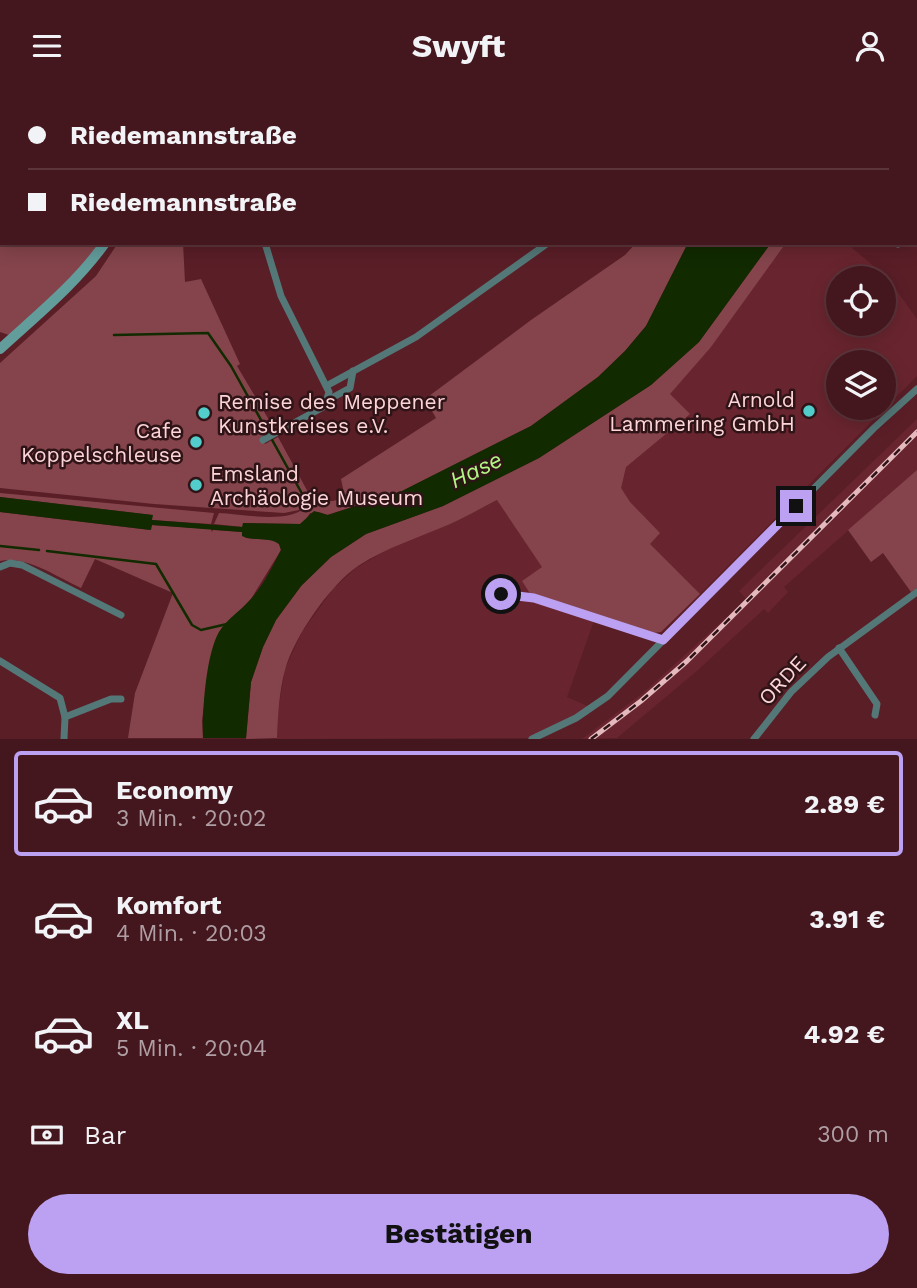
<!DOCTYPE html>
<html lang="de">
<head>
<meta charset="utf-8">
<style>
	:root { --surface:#44161d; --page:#4e232a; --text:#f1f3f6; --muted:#af9fa4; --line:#5c353b; --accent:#bca0f2 }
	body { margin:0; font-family:"Work Sans",sans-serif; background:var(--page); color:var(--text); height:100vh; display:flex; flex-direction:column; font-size:26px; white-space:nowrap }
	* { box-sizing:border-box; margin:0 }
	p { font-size:23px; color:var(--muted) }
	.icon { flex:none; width:38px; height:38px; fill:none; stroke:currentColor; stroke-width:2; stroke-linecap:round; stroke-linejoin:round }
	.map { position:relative; height:648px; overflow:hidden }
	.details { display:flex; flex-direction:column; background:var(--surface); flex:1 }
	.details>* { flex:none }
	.guide { position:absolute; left:0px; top:0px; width:917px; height:154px; box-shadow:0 4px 18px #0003,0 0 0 2px var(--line); display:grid; align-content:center; height:154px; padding:0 28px; background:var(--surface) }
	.tools { position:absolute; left:826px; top:175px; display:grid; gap:14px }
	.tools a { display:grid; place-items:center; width:70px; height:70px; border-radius:50%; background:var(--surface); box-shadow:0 4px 18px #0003,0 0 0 2px var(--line); font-size:35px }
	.end { position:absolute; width:32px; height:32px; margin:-16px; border:9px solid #bca0f2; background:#111; box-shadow:0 0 0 4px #111 }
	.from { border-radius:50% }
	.guide b { display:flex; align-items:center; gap:24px; height:66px; font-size:26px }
	.guide b+b { border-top:2px solid var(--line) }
	.guide i { width:18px; height:18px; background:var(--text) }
	ul { padding:12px 0 0; list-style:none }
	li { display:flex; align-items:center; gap:21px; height:105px; margin:0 14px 10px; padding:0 14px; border:4px solid transparent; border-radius:7px }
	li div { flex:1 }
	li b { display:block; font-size:26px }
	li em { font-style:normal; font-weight:700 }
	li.current { border-color:var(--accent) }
	li>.icon { width:63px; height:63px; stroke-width:1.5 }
	.pay { display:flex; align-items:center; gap:18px; height:77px; padding:0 28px; font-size:26px }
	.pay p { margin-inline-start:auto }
	.cta { display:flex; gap:14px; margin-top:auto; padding:14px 28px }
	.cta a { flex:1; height:80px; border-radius:42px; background:var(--accent); color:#111; font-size:28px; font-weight:700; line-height:80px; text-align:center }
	header { display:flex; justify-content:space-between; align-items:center; height:91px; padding:0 28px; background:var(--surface); font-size:32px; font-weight:700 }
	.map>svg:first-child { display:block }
	.built { fill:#69252f; fill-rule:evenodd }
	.green { fill:#85444b }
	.water { fill:#112a00 }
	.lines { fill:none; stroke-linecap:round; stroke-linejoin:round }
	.stream { stroke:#112a00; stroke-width:2.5 }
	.street { stroke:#547777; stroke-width:7 }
	.secondary { stroke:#629c9b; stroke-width:10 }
	.rail-casing { stroke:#e5babe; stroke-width:5 }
	.rail { stroke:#2f1417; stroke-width:2.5; stroke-dasharray:8; stroke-linecap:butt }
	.route { stroke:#bca0f2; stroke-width:9 }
	.poi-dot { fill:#52cdcc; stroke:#2f1417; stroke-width:2.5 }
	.labels { text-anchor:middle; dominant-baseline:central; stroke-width:5; stroke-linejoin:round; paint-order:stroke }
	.poi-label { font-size:21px; fill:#fdd5d8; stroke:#2f1417; text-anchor:end }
	.street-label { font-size:21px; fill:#fdd5d8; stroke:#2f1417 }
	.water-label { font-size:23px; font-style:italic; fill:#b2f685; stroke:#2f1417 }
</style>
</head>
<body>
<header><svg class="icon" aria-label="menu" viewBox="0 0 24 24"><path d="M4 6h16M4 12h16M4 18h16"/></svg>Swyft<svg class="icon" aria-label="person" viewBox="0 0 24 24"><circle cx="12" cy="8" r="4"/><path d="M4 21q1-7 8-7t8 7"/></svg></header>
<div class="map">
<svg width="917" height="648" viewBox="0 0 917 648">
	<rect width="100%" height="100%" fill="#5a1e27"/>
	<g class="built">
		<path d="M786,152H846L887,186L917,228V285L700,503L570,374L711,256ZM838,187H884V233H838ZM838,271H884V317H838Z"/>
		<polygon points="917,328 917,379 784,496 788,501 768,522 764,518 698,579 617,647 582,648 643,602 728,525 746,508 739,500"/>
		<polygon points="498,409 543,476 522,490 595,527 567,606 592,617 532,647 277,648 278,621 285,578 302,541 333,498 356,477 395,454 449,433"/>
	</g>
	<g class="green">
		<polygon points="0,0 110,2 2,2 2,152 101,152 93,164 12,245 0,241"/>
		<polygon points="118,152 183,152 185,191 201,188 240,273 237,275 275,339 261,347 265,353 278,346 309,403 308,409 299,419 284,422 154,413 0,397 0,272 96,185"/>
		<path d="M636,152H688L646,235L625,260L598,286L531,335L402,400L327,424L319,421L310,422L305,430L300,433L243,432V436L214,433L219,422C244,423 296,435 310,411L333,410L345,407L341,388L436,327L425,308L531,229L625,164Z"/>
		<path d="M771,152H786L711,256L670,303L690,323L626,376L621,397L630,411L660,442L650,453L700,503L661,541L654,542L531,504L522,490L542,476L497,409C481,417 466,426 450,433C418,447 387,456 358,475C330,494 294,546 285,579C279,601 278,625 277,647L246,648L251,591L263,556L276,529L302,494L331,466L366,443L443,415L539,367L651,294L699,251Z"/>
		<polygon points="917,379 917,497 911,501 883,462 871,471 848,439"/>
		<polygon points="0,402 214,422 211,433 152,429 152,424 0,406"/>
		<path d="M0,421L150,439L152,434L211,438L212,441L213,439L242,441L246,447L273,449L279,453L281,459L251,508L219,541L210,571L202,629L203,647H128L135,602L173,502L95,468L81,497C57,486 26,464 0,470Z"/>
	</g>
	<path class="water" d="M688,152H771L699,251L651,294L539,367L443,415L366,443L331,466L301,495L276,529L263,556L251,591L246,647H203C202,621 206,563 219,541C226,529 240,520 249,510C263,496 272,476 281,459L279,453C268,445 254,451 242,445V441L152,434L151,439L0,421V406L153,424L152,429L242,436L243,432L300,433L314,420L328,424L402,400L531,335L598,286L625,260L646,235Z"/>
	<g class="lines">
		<g class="stream">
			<polyline points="114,244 208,242 231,275 305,408"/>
			<polyline points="0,455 39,459"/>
			<polyline points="47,460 156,473 192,534 201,539 227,533"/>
		</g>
		<g class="street">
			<polyline points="326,0 327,2"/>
			<polyline points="620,0 620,2"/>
			<polyline points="497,2 497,0"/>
			<polyline points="915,142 917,144"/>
			<polyline points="898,153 899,152"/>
			<polyline points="328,294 416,246 548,152"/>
			<polyline points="328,309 350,297 353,280"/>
			<polyline points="263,349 325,315 329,301 281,205 265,152"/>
			<polyline points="0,476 10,472 22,474 121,524"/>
			<polyline points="501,503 534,507 663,549"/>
			<polyline points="839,557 877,613 875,624"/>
			<polyline points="0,570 60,607 65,626 64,648"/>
			<polyline points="65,626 111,608 121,608"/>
			<polyline points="532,648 576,627 608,605 874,337 917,298"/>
			<polyline points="754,648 791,601 828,566 917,501"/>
		</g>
		<g class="secondary">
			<polyline points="124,0 127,2"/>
			<polyline points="139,2 141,0"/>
			<path d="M0,258C37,224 76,193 105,152"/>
		</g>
		<g class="rail-casing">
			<polyline id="rail" points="591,648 641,610 687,570 917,341"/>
		</g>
		<use href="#rail" class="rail"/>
	</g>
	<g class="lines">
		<polyline class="route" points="501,503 534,507 663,549 796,415"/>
	</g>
	<g class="poi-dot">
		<circle cx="809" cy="320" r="7"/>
		<circle cx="204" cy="322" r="7"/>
		<circle cx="196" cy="351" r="7"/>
		<circle cx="196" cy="394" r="7"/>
	</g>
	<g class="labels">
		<g class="poi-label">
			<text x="795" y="308">Arnold<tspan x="795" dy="24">Lammering GmbH</tspan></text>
			<text x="218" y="310" text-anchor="start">Remise des Meppener<tspan x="218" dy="24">Kunstkreises e.V.</tspan></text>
			<text x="182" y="339">Cafe<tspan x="182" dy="24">Koppelschleuse</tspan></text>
			<text x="210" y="382" text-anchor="start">Emsland<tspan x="210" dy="24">Archäologie Museum</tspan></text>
		</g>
		<g class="street-label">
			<text transform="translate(782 589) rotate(-47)">ORDE</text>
		</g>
		<g class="water-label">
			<text transform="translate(476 379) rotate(-26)">Hase</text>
		</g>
	</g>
</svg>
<div class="tools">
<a><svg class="icon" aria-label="locate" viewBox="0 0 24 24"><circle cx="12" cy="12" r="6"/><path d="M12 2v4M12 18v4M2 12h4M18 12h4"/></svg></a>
<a><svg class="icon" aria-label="layers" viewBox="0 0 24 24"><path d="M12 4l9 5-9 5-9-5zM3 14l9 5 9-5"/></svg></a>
</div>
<i class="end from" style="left:501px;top:503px"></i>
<i class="end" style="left:796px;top:415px"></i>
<div class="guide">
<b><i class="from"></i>Riedemannstraße</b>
<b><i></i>Riedemannstraße</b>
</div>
</div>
<section class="details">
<ul>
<li class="current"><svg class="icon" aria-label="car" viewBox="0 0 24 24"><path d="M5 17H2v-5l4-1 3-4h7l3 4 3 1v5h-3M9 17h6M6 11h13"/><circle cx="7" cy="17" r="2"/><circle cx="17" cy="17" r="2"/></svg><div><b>Economy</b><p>3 Min. · 20:02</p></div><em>2.89 €</em></li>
<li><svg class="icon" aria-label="car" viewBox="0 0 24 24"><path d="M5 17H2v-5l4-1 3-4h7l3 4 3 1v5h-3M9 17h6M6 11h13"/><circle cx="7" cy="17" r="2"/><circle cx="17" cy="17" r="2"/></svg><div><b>Komfort</b><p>4 Min. · 20:03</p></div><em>3.91 €</em></li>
<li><svg class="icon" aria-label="car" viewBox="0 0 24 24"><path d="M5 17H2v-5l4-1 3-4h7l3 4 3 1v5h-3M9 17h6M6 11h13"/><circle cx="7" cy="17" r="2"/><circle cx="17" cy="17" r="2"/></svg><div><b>XL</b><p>5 Min. · 20:04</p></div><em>4.92 €</em></li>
</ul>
<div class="pay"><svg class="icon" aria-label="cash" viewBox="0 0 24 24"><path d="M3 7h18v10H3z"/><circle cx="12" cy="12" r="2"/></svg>Bar<p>300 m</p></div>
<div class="cta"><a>Bestätigen</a></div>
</section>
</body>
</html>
